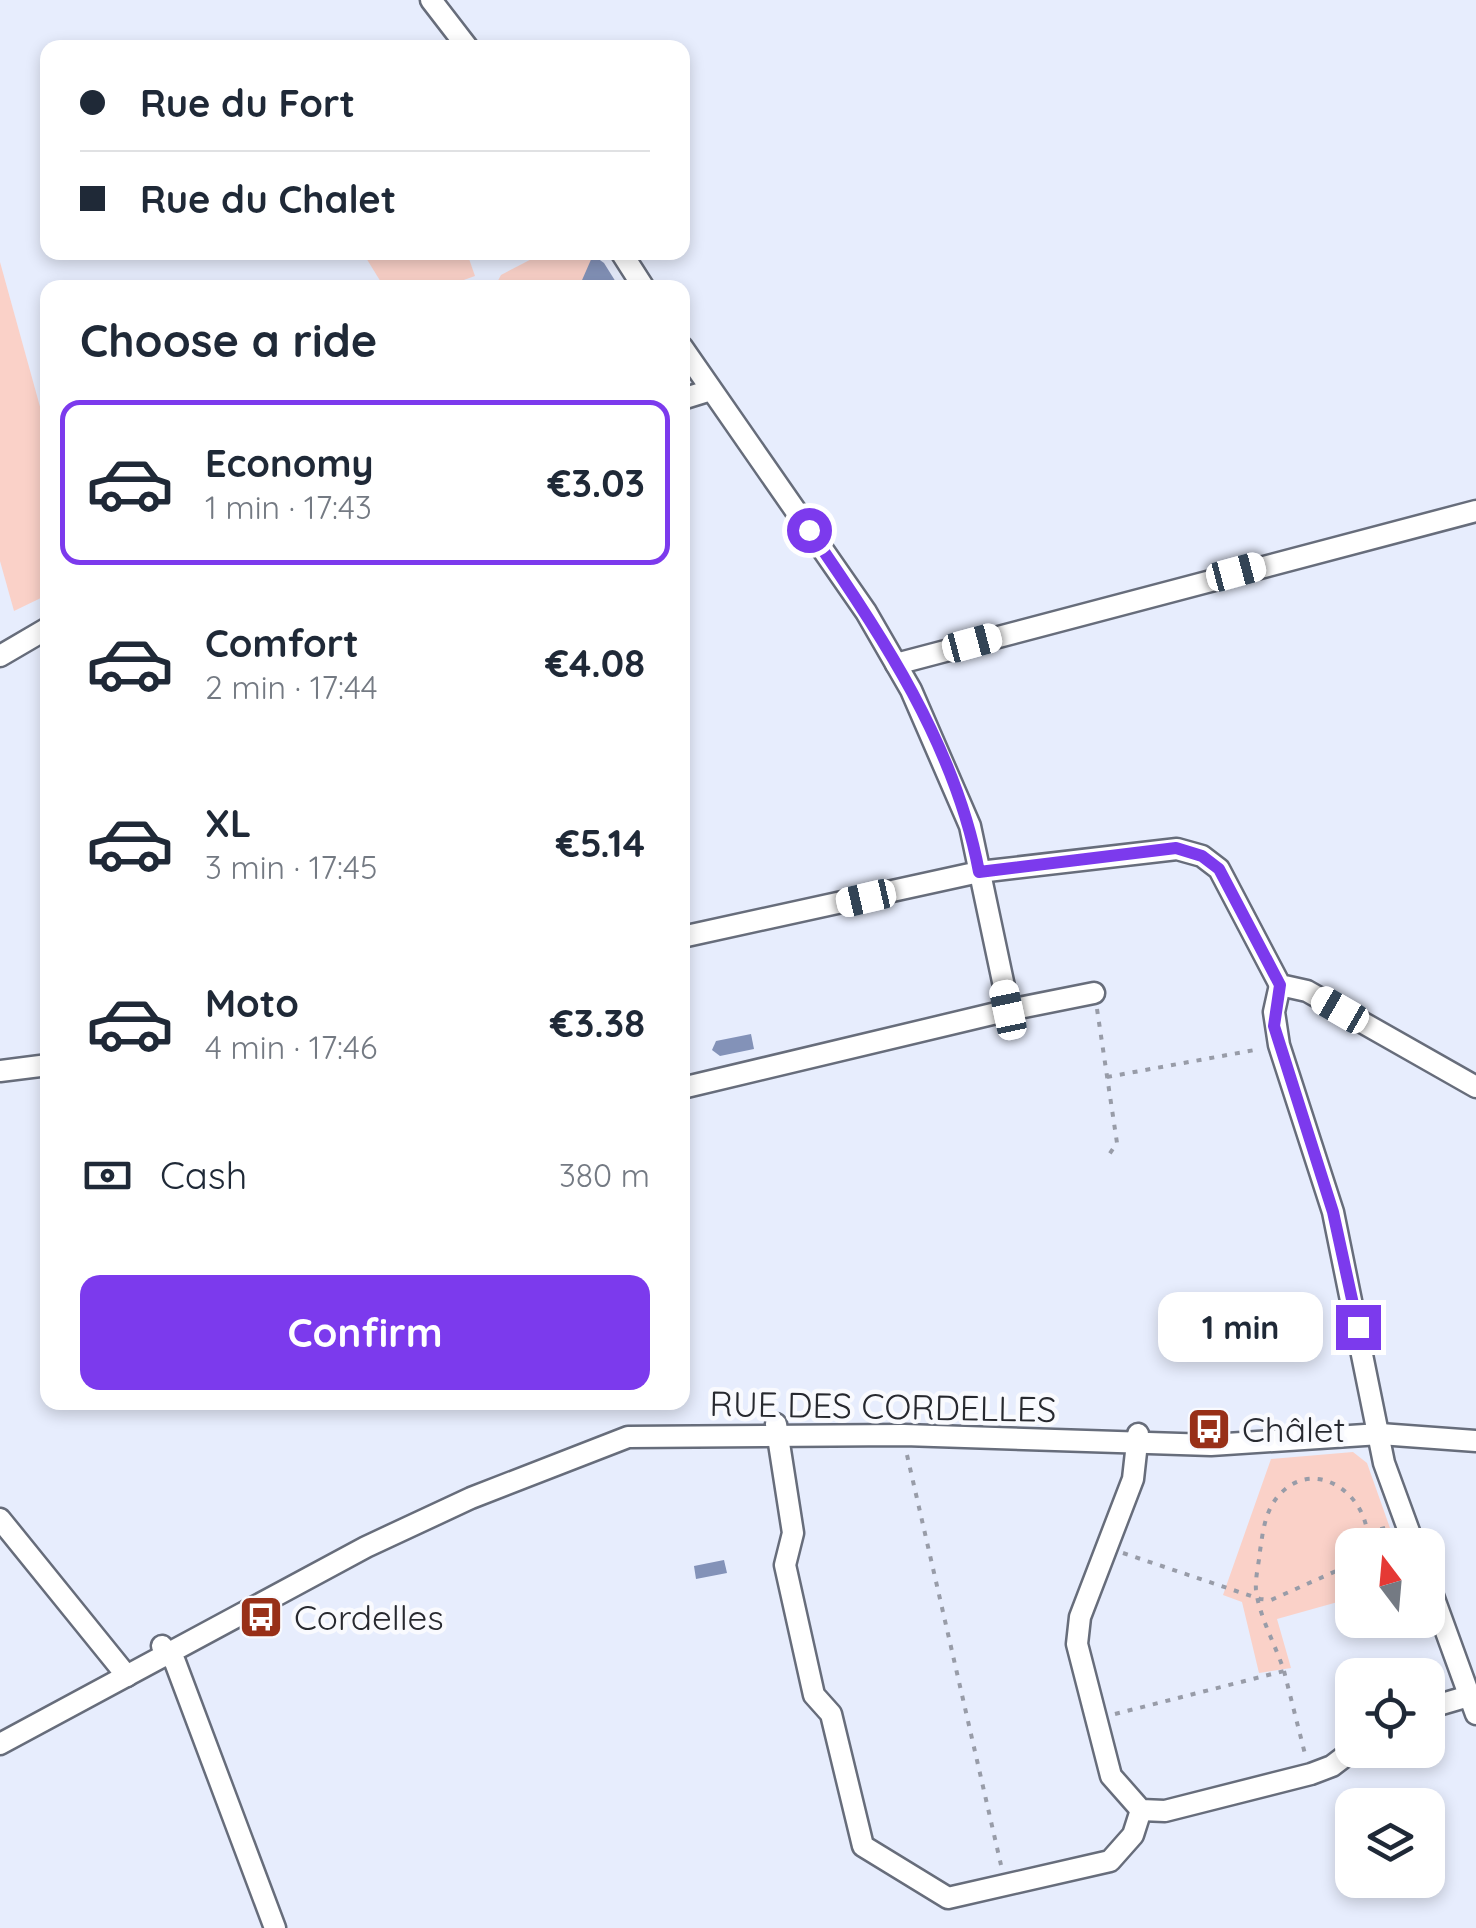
<!DOCTYPE html>
<html lang="en">
<head>
<meta charset="utf-8">
<style>
	:root { --surface:#fff; --page:#f6f6f7; --text:#1f2937; --muted:#747a83; --line:#e0e1e3; --accent:#7c3aed }
	body { margin:0; font-family:Quicksand,sans-serif; background:var(--page); color:var(--text); height:100vh; display:flex; flex-direction:column; font-size:38px; white-space:nowrap }
	* { box-sizing:border-box; margin:0 }
	p { font-size:32px; color:var(--muted) }
	.icon { flex:none; width:55px; height:55px; fill:none; stroke:currentColor; stroke-width:2; stroke-linecap:round; stroke-linejoin:round }
	.map { position:relative; flex:1; overflow:hidden }
	.sheet { position:absolute; left:40px; top:280px; width:650px; height:1130px; display:flex; flex-direction:column; background:var(--surface); border-radius:20px; box-shadow:0 5px 15px #0003 }
	.sheet>* { flex:none }
	.top-card { position:absolute; left:40px; top:40px; width:650px; height:220px; border-radius:20px; box-shadow:0 5px 15px #0003; display:grid; align-content:center; height:220px; padding:0 40px; background:var(--surface) }
	.needle { width:65px; rotate:344deg }
	.fabs { position:absolute; left:1335px; top:1528px; display:grid; gap:20px }
	.fabs a { display:grid; place-items:center; width:110px; height:110px; border-radius:20px; background:var(--surface); box-shadow:0 5px 15px #0003; font-size:50px }
	.end { position:absolute; width:45px; height:45px; margin:-22px; border:12px solid #7c3aed; background:#fff; box-shadow:0 0 0 5px #fff }
	.from { border-radius:50% }
	.bubble { position:absolute; height:70px; border-radius:20px; background:var(--surface); box-shadow:0 5px 15px #0003; font-size:32px; font-weight:700; line-height:70px; text-align:center }
	.car { position:absolute; width:30px; height:60px; margin:-30px -15px; border-radius:12px; box-shadow:0 0 8px 2px #0007; background:linear-gradient(#fff 24%,#345 0 40%,#fff 0 76%,#345 0 86%,#fff 0) }
	.top-card b { display:flex; align-items:center; gap:35px; height:95px; font-size:38px }
	.top-card b+b { border-top:2px solid var(--line) }
	.top-card i { width:25px; height:25px; background:var(--text) }
	ul { padding:0; list-style:none }
	li { display:flex; align-items:center; gap:30px; height:165px; margin:0 20px 15px; padding:0 20px; border:5px solid transparent; border-radius:20px }
	li div { flex:1 }
	li b { display:block; font-size:38px }
	li em { font-style:normal; font-weight:700 }
	li.selected { border-color:var(--accent) }
	li>.icon { width:90px; height:90px; stroke-width:1.5 }
	h2 { padding:0 40px; font-size:45px; line-height:120px }
	.pay { display:flex; align-items:center; gap:25px; height:110px; padding:0 40px; font-size:38px }
	.pay p { margin-inline-start:auto }
	.action { display:flex; gap:20px; margin-top:auto; padding:20px 40px }
	.action a { flex:1; height:115px; border-radius:20px; background:var(--accent); color:#fff; font-size:40px; font-weight:700; line-height:115px; text-align:center }
	.map>svg:first-child { display:block }
	.green { fill:#fad1c8 }
	.water { fill:#8392b8 }
	.lines { fill:none; stroke-linecap:round; stroke-linejoin:round }
	.minor-casing { stroke:#676d7b; stroke-width:25 }
	.path { stroke:#989ca8; stroke-width:4; stroke-dasharray:5 8; stroke-linecap:butt }
	.minor { stroke:#fff; stroke-width:20 }
	.route { stroke:#7c3aed; stroke-width:12 }
	.labels { text-anchor:middle; dominant-baseline:central; stroke-width:9; stroke-linejoin:round; paint-order:stroke }
	.street-label { font-size:35px; fill:#27292f; stroke:#f9fafe }
	.poi-label { font-size:35px; fill:#27292f; stroke:#f9fafe; text-anchor:start }
</style>
</head>
<body>
<div class="map">
<svg width="1476" height="1928" viewBox="0 0 1476 1928">
	<rect width="100%" height="100%" fill="#e7edfd"/>
	<g class="green">
		<polygon points="545,252 593,253 611,287 494,288 501,275"/>
		<polygon points="363,253 467,253 475,276 444,287 384,287"/>
		<polygon points="0,262 47,432 47,595 14,611 0,561"/>
		<polygon points="1353,1452 1367,1463 1396,1545 1352,1545 1352,1598 1277,1619 1291,1668 1259,1673 1242,1602 1223,1595 1271,1459"/>
	</g>
	<g class="water">
		<polygon points="593,255 604,263 619,287 579,287"/>
		<polygon points="751,1034 754,1049 720,1056 712,1050 716,1041"/>
		<polygon points="724,1560 727,1573 696,1579 694,1566"/>
	</g>
	<g class="lines">
		<g class="minor-casing">
			<g id="minor">
				<polyline points="431,0 468,48"/>
				<polyline points="621,252 644,288"/>
				<polyline points="682,347 866,612 911,690 970,826 1009,1010 682,1088"/>
				<polyline points="682,399 711,390"/>
				<polyline points="0,656 48,628"/>
				<polyline points="896,664 1476,511"/>
				<polyline points="682,937 979,872 1177,849 1202,856 1219,869 1280,985 1307,991 1476,1087"/>
				<polyline points="1280,985 1274,1012 1279,1045 1333,1212 1384,1463 1414,1545"/>
				<polyline points="1009,1010 1094,993"/>
				<polyline points="0,1071 48,1065"/>
				<polyline points="776,1424 793,1533 785,1565 814,1695 831,1714 863,1846 948,1898 1110,1861 1133,1835 1141,1810"/>
				<polyline points="1138,1434 1133,1479 1080,1617 1077,1644 1111,1776 1141,1810 1165,1811 1311,1774 1332,1766 1353,1750"/>
				<polyline points="0,1519 127,1676"/>
				<polyline points="1428,1582 1476,1714"/>
				<polyline points="162,1646 175,1662 275,1928"/>
				<polyline points="1428,1708 1469,1696"/>
				<polyline points="0,1744 366,1547 471,1498 628,1437 904,1435 1211,1445 1380,1434 1476,1441"/>
			</g>
		</g>
		<g class="path">
			<polyline points="1097,1009 1117,1143 1106,1159"/>
			<polyline points="1107,1077 1260,1049"/>
			<polyline points="907,1455 1001,1865"/>
			<polyline points="1368,1533 1388,1527"/>
			<polyline points="1123,1553 1260,1599 1271,1600 1352,1564"/>
			<polyline points="1284,1671 1305,1754"/>
			<path d="M1115,1714L1284,1671C1276,1646 1259,1616 1256,1590C1255,1578 1259,1563 1260,1551C1263,1531 1265,1509 1281,1493C1319,1455 1373,1500 1367,1545"/>
		</g>
		<use href="#minor" class="minor"/>
	</g>
	<g class="lines">
		<path class="route" d="M809,530C881,633 956,747 979,872L1176,848L1202,856L1219,869L1280,985L1274,1026L1333,1212L1358,1327"/>
	</g>
	<defs>
		<g id="bus-square" transform="scale(2.25)"><rect x="-9" y="-9" width="18" height="18" rx="4" fill="#983018" stroke="#f9fafe"/><path d="M-5-6H5V4H4V6H2V4H-2V6H-4V4H-5ZM-3.5-4V0h7V-4ZM-3.5 1.2v1.5H-2V1.2ZM2 1.2v1.5H3.5V1.2Z" fill="#fff"/></g>
	</defs>
	<g fill-rule="evenodd">
		<use href="#bus-square" x="1209" y="1429"/>
		<use href="#bus-square" x="261" y="1617"/>
	</g>
	<g class="labels">
		<g class="street-label">
			<text transform="translate(883 1406) rotate(1)">RUE DES CORDELLES</text>
		</g>
		<g class="poi-label">
			<text x="1242" y="1429">Châlet</text>
			<text x="294" y="1617">Cordelles</text>
		</g>
	</g>
</svg>
<div class="fabs">
<a><svg class="needle" viewBox="-14 -14 28 28"><path d="M0-13l5 13h-10z" fill="#e53935"/><path d="M0 13l5-13h-10z" fill="#747a83"/></svg></a>
<a><svg class="icon" aria-label="locate" viewBox="0 0 24 24"><circle cx="12" cy="12" r="6"/><path d="M12 2v4M12 18v4M2 12h4M18 12h4"/></svg></a>
<a><svg class="icon" aria-label="layers" viewBox="0 0 24 24"><path d="M12 4l9 5-9 5-9-5zM3 14l9 5 9-5"/></svg></a>
</div>
<i class="end from" style="left:809px;top:530px"></i>
<i class="end" style="left:1358px;top:1327px"></i>
<div class="bubble" style="left:1158px;top:1292px;width:165px">1 min</div>
<i class="car" style="left:1236px;top:572px;rotate:75deg"></i>
<i class="car" style="left:972px;top:643px;rotate:75deg"></i>
<i class="car" style="left:866px;top:898px;rotate:257deg"></i>
<i class="car" style="left:1008px;top:1010px;rotate:348deg"></i>
<i class="car" style="left:1340px;top:1010px;rotate:300deg"></i>
<div class="top-card">
<b><i class="from"></i>Rue du Fort</b>
<b><i></i>Rue du Chalet</b>
</div>
<section class="sheet">
<h2>Choose a ride</h2>
<ul>
<li class="selected"><svg class="icon" aria-label="car" viewBox="0 0 24 24"><path d="M5 17H2v-5l4-1 3-4h7l3 4 3 1v5h-3M9 17h6M6 11h13"/><circle cx="7" cy="17" r="2"/><circle cx="17" cy="17" r="2"/></svg><div><b>Economy</b><p>1 min · 17:43</p></div><em>€3.03</em></li>
<li><svg class="icon" aria-label="car" viewBox="0 0 24 24"><path d="M5 17H2v-5l4-1 3-4h7l3 4 3 1v5h-3M9 17h6M6 11h13"/><circle cx="7" cy="17" r="2"/><circle cx="17" cy="17" r="2"/></svg><div><b>Comfort</b><p>2 min · 17:44</p></div><em>€4.08</em></li>
<li><svg class="icon" aria-label="car" viewBox="0 0 24 24"><path d="M5 17H2v-5l4-1 3-4h7l3 4 3 1v5h-3M9 17h6M6 11h13"/><circle cx="7" cy="17" r="2"/><circle cx="17" cy="17" r="2"/></svg><div><b>XL</b><p>3 min · 17:45</p></div><em>€5.14</em></li>
<li><svg class="icon" aria-label="car" viewBox="0 0 24 24"><path d="M5 17H2v-5l4-1 3-4h7l3 4 3 1v5h-3M9 17h6M6 11h13"/><circle cx="7" cy="17" r="2"/><circle cx="17" cy="17" r="2"/></svg><div><b>Moto</b><p>4 min · 17:46</p></div><em>€3.38</em></li>
</ul>
<div class="pay"><svg class="icon" aria-label="cash" viewBox="0 0 24 24"><path d="M3 7h18v10H3z"/><circle cx="12" cy="12" r="2"/></svg>Cash<p>380 m</p></div>
<div class="action"><a>Confirm</a></div>
</section>
</div>
</body>
</html>
